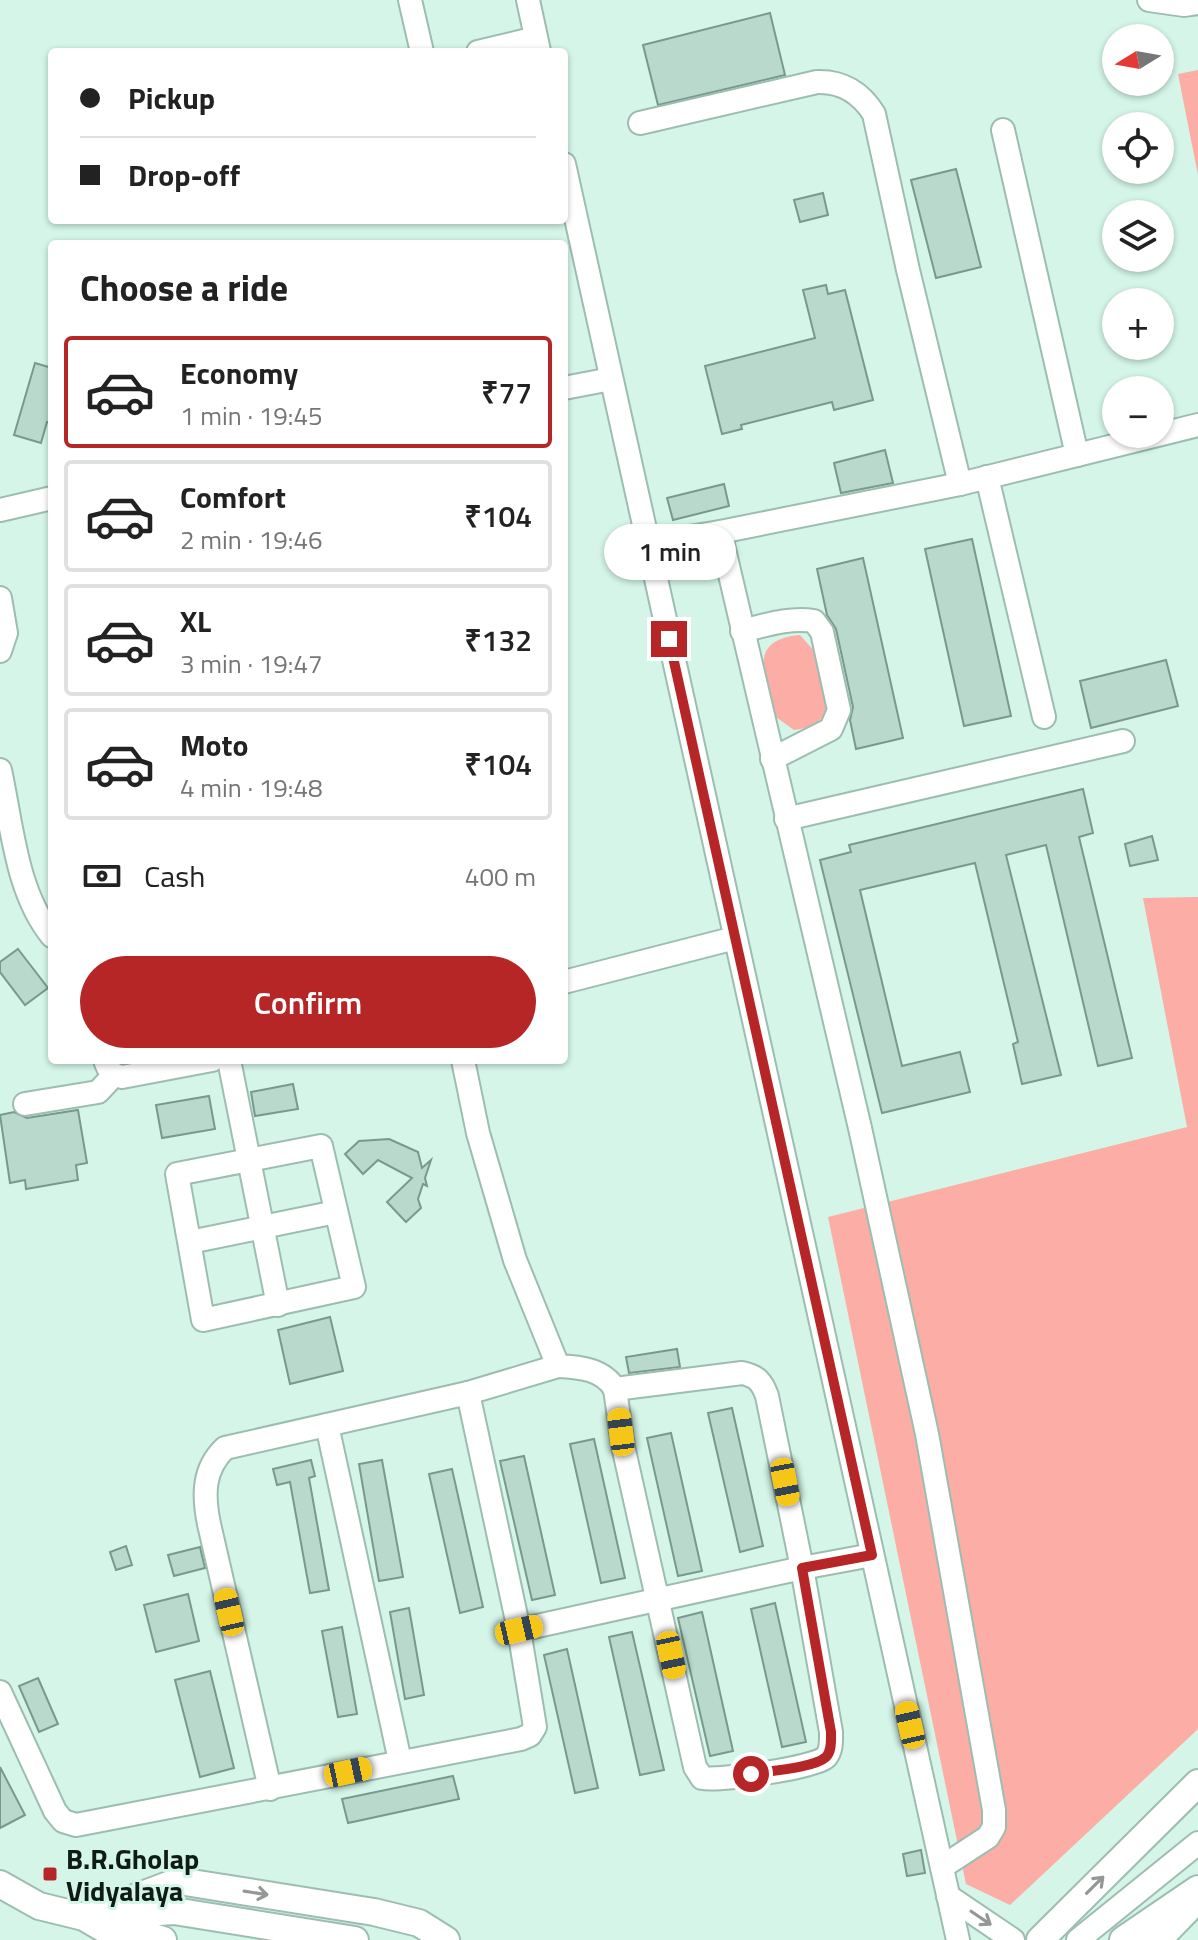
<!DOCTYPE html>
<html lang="en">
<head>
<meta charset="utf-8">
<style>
	:root { --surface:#fff; --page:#f6f6f6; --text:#222; --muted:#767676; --line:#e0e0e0; --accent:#b62627 }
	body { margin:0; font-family:"Titillium Web",sans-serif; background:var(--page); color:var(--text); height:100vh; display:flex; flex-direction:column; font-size:30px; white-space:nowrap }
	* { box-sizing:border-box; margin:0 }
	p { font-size:26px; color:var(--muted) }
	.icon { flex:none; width:44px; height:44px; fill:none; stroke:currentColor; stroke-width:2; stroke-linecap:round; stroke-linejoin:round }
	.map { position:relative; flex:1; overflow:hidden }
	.drawer { position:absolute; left:48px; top:240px; width:520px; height:824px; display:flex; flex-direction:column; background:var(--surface); border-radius:8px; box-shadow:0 2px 6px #0004 }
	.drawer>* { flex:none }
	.hud { position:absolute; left:48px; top:48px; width:520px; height:176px; border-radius:8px; box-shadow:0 2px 6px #0004; display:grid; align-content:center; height:176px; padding:0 32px; background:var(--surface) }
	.needle { width:52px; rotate:259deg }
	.buttons { position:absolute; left:1102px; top:24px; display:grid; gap:16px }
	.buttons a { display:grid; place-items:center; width:72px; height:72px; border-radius:50%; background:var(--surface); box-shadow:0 2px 6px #0004; font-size:40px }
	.end { position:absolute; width:36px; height:36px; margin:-18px; border:10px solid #b62627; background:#fff; box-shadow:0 0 0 4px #fff }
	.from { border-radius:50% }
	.bubble { position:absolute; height:56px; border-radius:28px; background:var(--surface); box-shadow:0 2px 6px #0004; font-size:26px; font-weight:600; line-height:56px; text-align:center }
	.car { position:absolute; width:24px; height:48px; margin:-24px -12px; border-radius:10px; box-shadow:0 0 6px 2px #0007; background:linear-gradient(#f5c518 24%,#345 0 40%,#f5c518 0 76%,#345 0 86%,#f5c518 0) }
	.hud b { display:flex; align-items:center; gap:28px; height:76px; font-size:30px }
	.hud b+b { border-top:2px solid var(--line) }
	.hud i { width:20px; height:20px; background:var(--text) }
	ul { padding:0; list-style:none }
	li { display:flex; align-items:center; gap:24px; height:112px; margin:0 16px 12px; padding:0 16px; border:4px solid var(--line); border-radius:8px }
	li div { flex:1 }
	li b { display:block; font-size:30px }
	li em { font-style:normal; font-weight:600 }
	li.on { border-color:var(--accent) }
	li>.icon { width:72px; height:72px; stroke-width:1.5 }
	h2 { padding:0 32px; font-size:36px; line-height:96px }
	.pay { display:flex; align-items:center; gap:20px; height:88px; padding:0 32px; font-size:30px }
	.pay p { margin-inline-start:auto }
	.button { display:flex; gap:16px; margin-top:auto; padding:16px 32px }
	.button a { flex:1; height:92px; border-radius:48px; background:var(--accent); color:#fff; font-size:32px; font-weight:600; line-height:92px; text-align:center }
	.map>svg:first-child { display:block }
	.green { fill:#fcada5 }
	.building { fill:#b8d9cc; stroke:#7a998d; stroke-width:2 }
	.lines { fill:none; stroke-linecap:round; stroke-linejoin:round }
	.minor-casing { stroke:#9dbdb0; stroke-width:26 }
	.major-casing { stroke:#9dbdb0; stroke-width:30 }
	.minor { stroke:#fff; stroke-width:22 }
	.major { stroke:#fff; stroke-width:26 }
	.oneway { stroke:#939896 }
	.route { stroke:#b62627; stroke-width:10 }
	.poi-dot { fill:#b62627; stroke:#d4f5e8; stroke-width:3 }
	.labels { text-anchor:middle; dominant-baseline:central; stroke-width:6; stroke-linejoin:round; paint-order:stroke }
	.poi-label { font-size:28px; font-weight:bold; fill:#0f1b16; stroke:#d4f5e8; text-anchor:start }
</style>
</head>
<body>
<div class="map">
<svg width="1198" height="1940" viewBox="0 0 1198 1940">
	<rect width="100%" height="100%" fill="#d4f5e8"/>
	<g class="green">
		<polygon points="1198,70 1198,175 1178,74"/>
		<path d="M800,635L815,652L827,710C820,724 809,728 794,730L776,717C767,679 744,640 800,635Z"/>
		<polygon points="1198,897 1198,1729 1010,1905 966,1884 828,1217 1187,1127 1143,898"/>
	</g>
	<g class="building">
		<polygon points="770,13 785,75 658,105 643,45"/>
		<polygon points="956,169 981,267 936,278 911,180"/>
		<polygon points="823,193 828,215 800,222 794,200"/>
		<polygon points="826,285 828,294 845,290 873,400 834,410 832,402 741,425 742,429 722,434 705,366 815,338 803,290"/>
		<polygon points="35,363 52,368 52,423 47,422 41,443 14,435"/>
		<polygon points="885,450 893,483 841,493 834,463"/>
		<polygon points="724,484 729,506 673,520 667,498"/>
		<polygon points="972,539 1011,716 964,726 925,549"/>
		<polygon points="863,558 903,738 856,749 850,720 853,707 836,629 827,615 817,569"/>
		<polygon points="1166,660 1178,706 1091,728 1080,681"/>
		<polygon points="1083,789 1093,833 1079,837 1132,1058 1098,1066 1046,845 1006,855 1061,1075 1022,1084 1013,1044 1018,1042 975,863 860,890 902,1066 960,1052 970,1092 882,1113 820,860 851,852 849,845"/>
		<polygon points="1152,836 1158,860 1130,866 1125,844"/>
		<polygon points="18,949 48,988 25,1005 0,972 0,962"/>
		<polygon points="293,1084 298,1109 255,1116 251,1092"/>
		<polygon points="209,1096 215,1129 162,1138 156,1105"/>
		<polygon points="78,1110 87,1163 76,1165 78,1180 26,1189 25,1180 10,1183 0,1115 14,1112 27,1118"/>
		<polygon points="389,1139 418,1152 422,1168 431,1160 425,1178 427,1186 423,1184 418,1199 421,1208 406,1222 387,1202 412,1178 378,1160 363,1174 345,1154 359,1141"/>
		<polygon points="330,1317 343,1371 290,1384 278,1330"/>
		<polygon points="677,1349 680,1367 629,1373 626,1357"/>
		<polygon points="732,1408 763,1546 740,1552 708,1413"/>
		<polygon points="671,1433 702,1571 678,1576 647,1438"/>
		<polygon points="594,1439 625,1578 601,1583 570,1444"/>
		<polygon points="524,1456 555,1595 532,1600 500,1461"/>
		<polygon points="311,1460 315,1476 309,1478 329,1590 310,1593 290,1482 277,1485 273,1469"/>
		<polygon points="382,1460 403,1577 379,1581 359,1464"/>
		<polygon points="452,1469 483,1607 460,1613 429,1474"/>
		<polygon points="126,1546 132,1565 116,1570 110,1552"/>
		<polygon points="200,1547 205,1568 174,1576 168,1555"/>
		<polygon points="188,1594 199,1641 156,1652 144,1605"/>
		<polygon points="775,1603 806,1742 782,1747 751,1609"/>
		<polygon points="409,1608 424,1695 405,1699 390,1612"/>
		<polygon points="702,1612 733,1751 710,1756 678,1618"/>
		<polygon points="342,1627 357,1714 338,1717 322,1631"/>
		<polygon points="632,1632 664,1770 640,1775 609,1637"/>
		<polygon points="567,1649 598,1788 575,1793 544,1655"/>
		<polygon points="210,1671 234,1768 200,1777 175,1680"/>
		<polygon points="38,1678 58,1724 39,1732 19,1686"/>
		<polygon points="0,1767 25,1815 0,1828"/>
		<polygon points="453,1776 459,1799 348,1823 342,1799"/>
		<polygon points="921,1850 925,1873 907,1876 903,1854"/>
	</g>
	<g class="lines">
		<g class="minor-casing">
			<g id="minor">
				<polyline points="410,0 422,52"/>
				<polyline points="528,0 539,51"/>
				<polyline points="1149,0 1184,5 1198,3"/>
				<polyline points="478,52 536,38"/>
				<path d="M640,123L817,82C842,81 861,93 874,114L908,270L960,484"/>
				<polyline points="1003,130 1077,455"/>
				<polyline points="564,164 958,1940"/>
				<polyline points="564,388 611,379"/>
				<polyline points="987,477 1044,717"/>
				<polyline points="0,510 52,498"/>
				<polyline points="720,532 960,484 1198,425"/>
				<polyline points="649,549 689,537 720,532 860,1128 927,1434 994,1810 994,1827 988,1837 942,1867"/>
				<polyline points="0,598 6,633 0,651"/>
				<path d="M742,631C766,625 790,617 814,621L822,632L839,710L831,729L772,759"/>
				<path d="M0,770C12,825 16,892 52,936"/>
				<polyline points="786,819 1123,741"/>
				<polyline points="564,982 735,938"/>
				<path d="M105,1060C108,1070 112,1075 122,1077L212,1060"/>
				<polyline points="229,1060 278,1305"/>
				<path d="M463,1060L478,1133L515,1260L558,1366C580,1367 603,1369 615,1389L742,1373C757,1376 762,1382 767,1396L802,1568L872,1555"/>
				<polyline points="25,1104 98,1092 114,1075"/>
				<polygon points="321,1146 354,1287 203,1320 177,1174"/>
				<polyline points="190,1242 336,1212"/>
				<polyline points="327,1425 400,1761"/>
				<path d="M519,1630L802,1568L831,1732C831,1740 832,1750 826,1757C815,1768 719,1781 702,1778L695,1767L623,1446L615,1389"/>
				<polyline points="0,1692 55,1811 63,1821 76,1825 521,1739 530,1735 535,1727 519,1630 468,1393 558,1366"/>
				<path d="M270,1789L209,1524C203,1495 203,1469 225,1448L468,1393"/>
				<polyline points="948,1896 1013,1940"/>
				<polyline points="1078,1940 1198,1843"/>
			</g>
		</g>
		<g class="major-casing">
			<g id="major">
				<polyline points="0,1884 39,1906 84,1917 123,1940"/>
				<polyline points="112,1915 174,1911 355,1940"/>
				<polyline points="84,1917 179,1881 374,1912 419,1923 446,1940"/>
				<polyline points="107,1923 163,1940"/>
				<polyline points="1040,1940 1198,1783"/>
				<polyline points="1123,1940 1198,1889"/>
				<polyline points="1158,1940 1187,1910"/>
			</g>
		</g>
		<use href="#minor" class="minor"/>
		<use href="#major" class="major"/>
	</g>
	<defs><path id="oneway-shaft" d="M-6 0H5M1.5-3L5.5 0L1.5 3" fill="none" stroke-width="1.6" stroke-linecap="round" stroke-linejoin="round" transform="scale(2)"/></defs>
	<g class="oneway">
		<use href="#oneway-shaft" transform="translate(1095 1885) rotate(-45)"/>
		<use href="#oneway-shaft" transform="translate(256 1893) rotate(9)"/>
		<use href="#oneway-shaft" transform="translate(981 1918) rotate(34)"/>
	</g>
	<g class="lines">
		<path class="route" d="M669,639L872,1555L802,1568L831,1732C831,1740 832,1751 826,1757C814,1768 768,1771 751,1774"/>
	</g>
	<rect class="poi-dot" x="42" y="1866" width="16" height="16" rx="4"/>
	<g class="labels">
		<g class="poi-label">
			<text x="66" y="1858">B.R.Gholap<tspan x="66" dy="32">Vidyalaya</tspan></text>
		</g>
	</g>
</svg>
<div class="buttons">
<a><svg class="needle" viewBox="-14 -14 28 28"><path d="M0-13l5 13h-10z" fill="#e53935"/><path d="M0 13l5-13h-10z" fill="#767676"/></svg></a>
<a><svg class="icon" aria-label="locate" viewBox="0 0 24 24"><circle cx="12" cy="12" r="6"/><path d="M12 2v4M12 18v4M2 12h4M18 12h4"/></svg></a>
<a><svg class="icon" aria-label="layers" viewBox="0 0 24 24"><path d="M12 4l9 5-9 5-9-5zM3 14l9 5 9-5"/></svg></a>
<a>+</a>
<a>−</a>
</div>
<i class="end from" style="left:751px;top:1774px"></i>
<i class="end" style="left:669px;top:639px"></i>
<div class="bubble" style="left:604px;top:524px;width:132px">1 min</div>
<i class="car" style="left:621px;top:1432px;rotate:353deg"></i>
<i class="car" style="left:785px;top:1482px;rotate:169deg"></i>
<i class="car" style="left:229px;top:1612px;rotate:347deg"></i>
<i class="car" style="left:519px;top:1630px;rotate:77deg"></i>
<i class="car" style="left:671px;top:1655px;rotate:168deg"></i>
<i class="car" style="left:910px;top:1725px;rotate:347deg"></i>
<i class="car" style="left:348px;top:1772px;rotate:78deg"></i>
<div class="hud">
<b><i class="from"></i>Pickup</b>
<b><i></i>Drop-off</b>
</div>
<section class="drawer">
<h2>Choose a ride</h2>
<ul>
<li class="on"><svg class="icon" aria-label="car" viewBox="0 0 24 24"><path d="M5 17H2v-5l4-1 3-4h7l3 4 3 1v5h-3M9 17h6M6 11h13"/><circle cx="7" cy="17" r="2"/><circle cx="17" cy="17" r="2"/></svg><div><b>Economy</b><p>1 min · 19:45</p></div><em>₹77</em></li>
<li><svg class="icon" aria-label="car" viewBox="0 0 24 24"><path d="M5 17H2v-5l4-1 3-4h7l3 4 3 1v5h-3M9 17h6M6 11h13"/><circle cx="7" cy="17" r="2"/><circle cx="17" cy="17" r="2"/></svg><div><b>Comfort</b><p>2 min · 19:46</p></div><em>₹104</em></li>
<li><svg class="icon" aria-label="car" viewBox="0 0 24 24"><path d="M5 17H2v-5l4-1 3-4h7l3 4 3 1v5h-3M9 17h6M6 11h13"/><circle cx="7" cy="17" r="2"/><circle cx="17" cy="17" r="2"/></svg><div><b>XL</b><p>3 min · 19:47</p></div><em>₹132</em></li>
<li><svg class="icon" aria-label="car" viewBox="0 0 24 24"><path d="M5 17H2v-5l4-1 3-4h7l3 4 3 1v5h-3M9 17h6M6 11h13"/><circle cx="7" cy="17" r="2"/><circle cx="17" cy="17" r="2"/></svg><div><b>Moto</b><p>4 min · 19:48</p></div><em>₹104</em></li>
</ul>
<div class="pay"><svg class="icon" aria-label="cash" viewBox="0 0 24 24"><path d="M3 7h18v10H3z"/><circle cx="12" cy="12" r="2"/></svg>Cash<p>400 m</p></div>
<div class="button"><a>Confirm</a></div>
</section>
</div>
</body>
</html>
